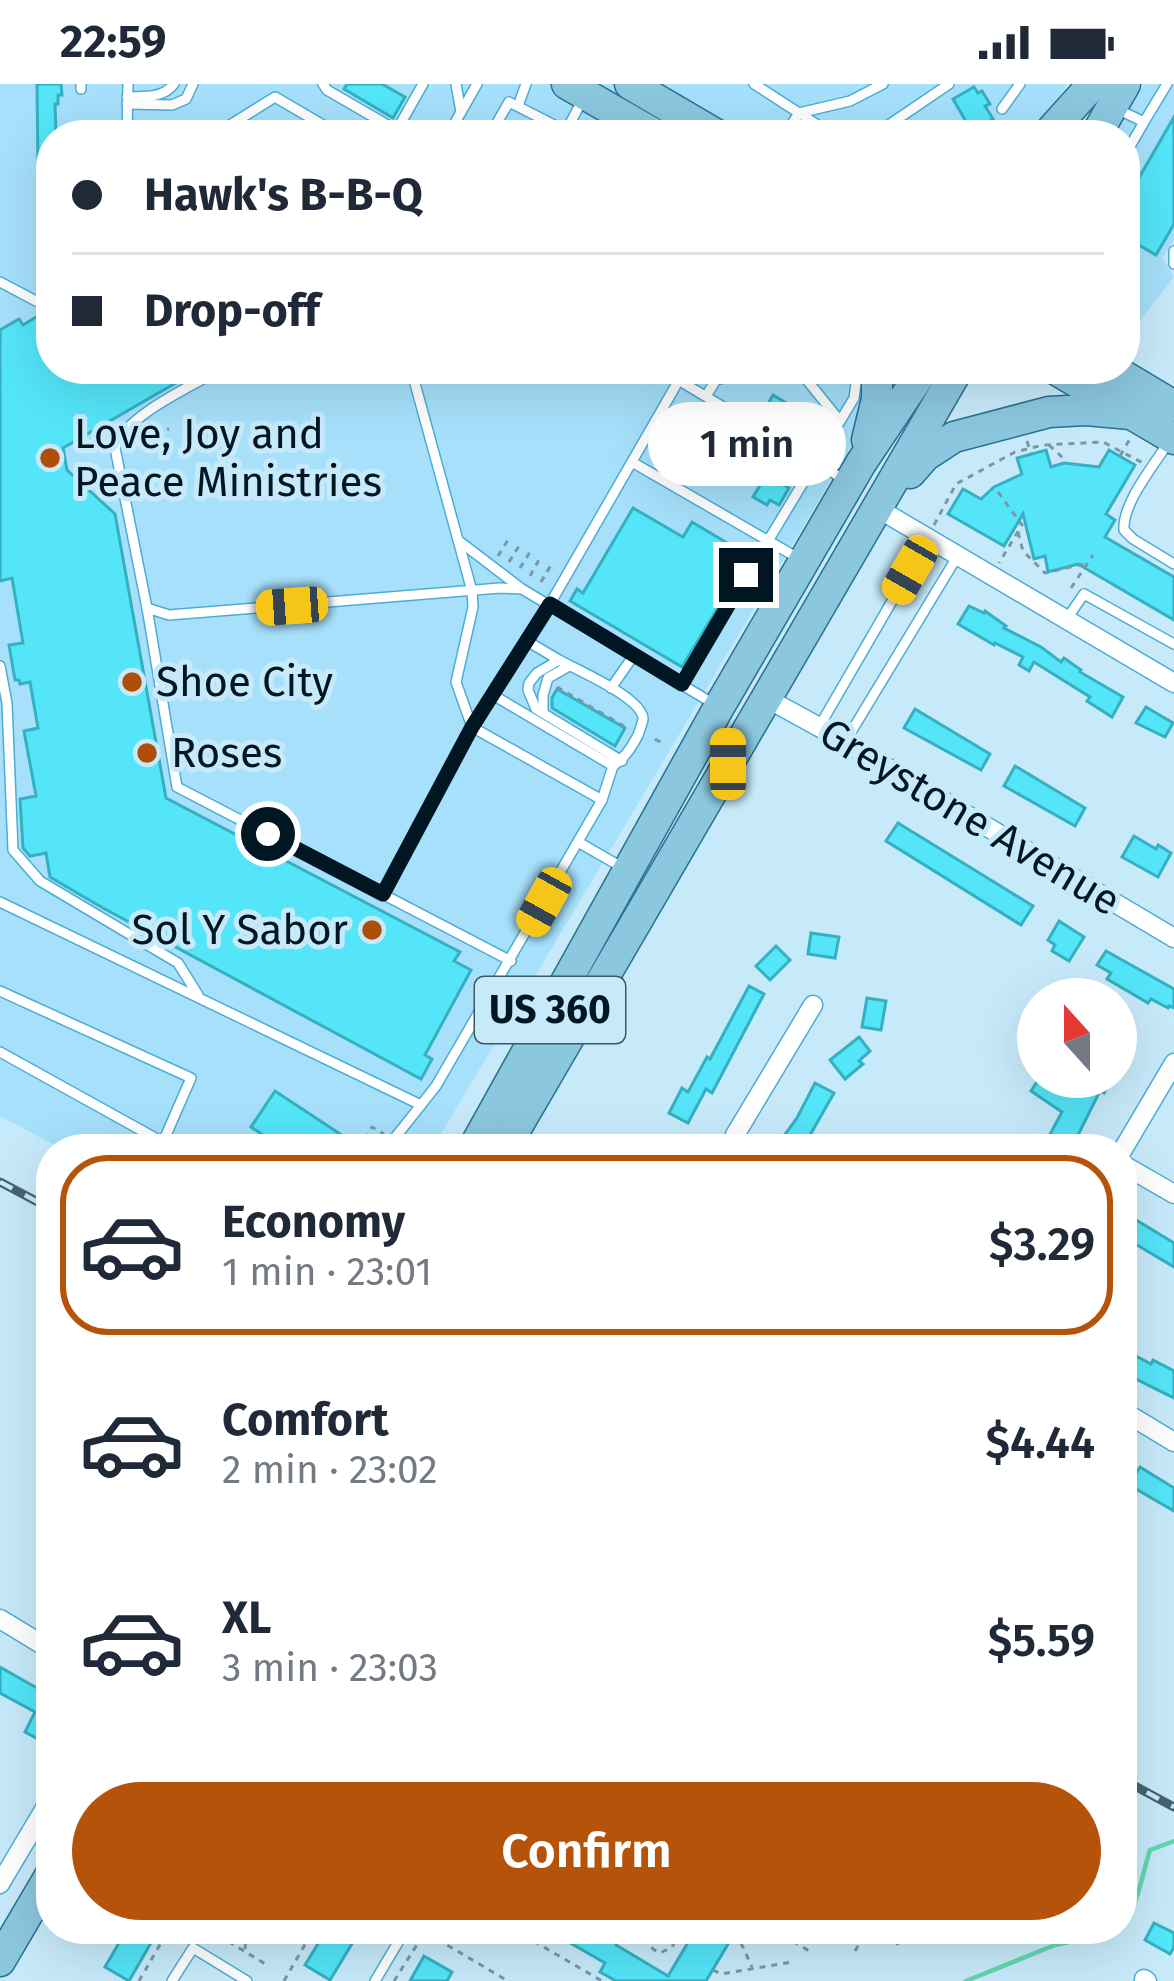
<!DOCTYPE html>
<html lang="en">
<head>
<meta charset="utf-8">
<style>
	:root { --surface:#fff; --page:#f6f6f7; --text:#1f2937; --muted:#747a83; --line:#e0e1e3; --accent:#b45309 }
	body { margin:0; font-family:"Fira Sans",sans-serif; background:var(--page); color:var(--text); height:100vh; display:flex; flex-direction:column; font-size:45px; white-space:nowrap }
	* { box-sizing:border-box; margin:0 }
	p { font-size:39px; color:var(--muted) }
	.icon { flex:none; width:66px; height:66px; fill:none; stroke:currentColor; stroke-width:2; stroke-linecap:round; stroke-linejoin:round }
	.map { position:relative; flex:1; overflow:hidden }
	.drawer { position:absolute; left:36px; top:1050px; width:1101px; height:810px; display:flex; flex-direction:column; background:var(--surface); border-radius:48px; box-shadow:0 12px 48px #0002 }
	.drawer>* { flex:none }
	.hud { position:absolute; left:36px; top:36px; width:1104px; height:264px; border-radius:48px; box-shadow:0 12px 48px #0002; display:grid; align-content:center; height:264px; padding:0 36px; background:var(--surface) }
	.needle { width:78px; rotate:339deg }
	.tools { position:absolute; left:1017px; top:894px; display:grid; gap:24px }
	.tools a { display:grid; place-items:center; width:120px; height:120px; border-radius:50%; background:var(--surface); box-shadow:0 12px 48px #0002; font-size:60px }
	.end { position:absolute; width:54px; height:54px; margin:-27px; border:15px solid #001622; background:#fff; box-shadow:0 0 0 6px #fff }
	.from { border-radius:50% }
	.bubble { position:absolute; height:84px; border-radius:42px; background:var(--surface); box-shadow:0 12px 48px #0002; font-size:39px; font-weight:600; line-height:84px; text-align:center }
	.car { position:absolute; width:36px; height:72px; margin:-36px -18px; border-radius:15px; box-shadow:0 0 9px 3px #0007; background:linear-gradient(#f5c518 24%,#345 0 40%,#f5c518 0 76%,#345 0 86%,#f5c518 0) }
	.hud b { display:flex; align-items:center; gap:42px; height:114px; font-size:45px }
	.hud b+b { border-top:3px solid var(--line) }
	.hud i { width:30px; height:30px; background:var(--text) }
	ul { padding:21px 0 0; list-style:none }
	li { display:flex; align-items:center; gap:36px; height:180px; margin:0 24px 18px; padding:0 12px; border:6px solid transparent; border-radius:48px }
	li div { flex:1 }
	li b { display:block; font-size:45px }
	li em { font-style:normal; font-weight:600 }
	li.current { border-color:var(--accent) }
	li>.icon { width:108px; height:108px; stroke-width:1.5 }
	.action { display:flex; gap:24px; margin-top:auto; padding:24px 36px }
	.action a { flex:1; height:138px; border-radius:72px; background:var(--accent); color:#fff; font-size:48px; font-weight:600; line-height:138px; text-align:center }
	.status { display:flex; justify-content:space-between; align-items:center; height:84px; padding:0 60px; background:var(--surface); direction:ltr }
	.status svg { height:33px; fill:currentColor }
	.map>svg:first-child { display:block }
	.built { fill:#a6e0fb }
	.lines { fill:none; stroke-linecap:round; stroke-linejoin:round }
	.stream { stroke:#60d8af; stroke-width:4.5 }
	.building { fill:#54e5f9; stroke:#34b0c1; stroke-width:3 }
	.service-casing { stroke:#4cadd4; stroke-width:12 }
	.minor-casing { stroke:#4cadd4; stroke-width:21 }
	.primary-casing { stroke:#28718f; stroke-width:33 }
	.path { stroke:#7997a5; stroke-width:3; stroke-dasharray:6 6; stroke-linecap:butt }
	.service { stroke:#fff; stroke-width:9 }
	.minor { stroke:#fff; stroke-width:18 }
	.primary { stroke:#8bc7df; stroke-width:30 }
	.rail-casing { stroke:#47626f; stroke-width:9 }
	.rail { stroke:#c7eafa; stroke-width:4.5; stroke-dasharray:14; stroke-linecap:butt }
	.route { stroke:#001622; stroke-width:15 }
	.poi-dot { fill:#af4e08; stroke:#c7eafa; stroke-width:4.5 }
	.labels { text-anchor:middle; dominant-baseline:central; stroke-width:10; stroke-linejoin:round; paint-order:stroke }
	.shield { fill:#c7eafa; stroke:#3c5663; stroke-width:3 }
	.shield-label { font-size:39px; font-weight:bold; fill:#001622 }
	.poi-label { font-size:42px; fill:#001622; stroke:#c7eafa; text-anchor:start }
	.street-label { font-size:42px; fill:#001622; stroke:#c7eafa }
</style>
</head>
<body>
<div class="status"><b>22:59</b><svg viewBox="0 0 49 12"><path d="M0 12V9h3v3zM5 12V6h3v6zM10 12V3h3v9zM15 12V0h3v12zM26 1h20v11H26zM47 4h2v5h-2z"/></svg></div>
<div class="map">
<svg width="1174" height="1897" viewBox="0 0 1174 1897">
	<rect width="100%" height="100%" fill="#c7eafa"/>
	<g class="built">
		<polygon points="0,0 1067,0 1037,51 51,51 51,285 897,285 432,1065 62,1065 0,1032"/>
		<polygon points="1144,0 1174,0 1174,155 1163,174 1174,193 1128,252 1125,246 1125,51 1115,51"/>
	</g>
	<g class="lines">
		<g class="stream">
			<path d="M1122,1842C1138,1822 1142,1791 1150,1766L1174,1757"/>
			<polyline points="966,1897 1055,1861 1112,1849 1118,1845"/>
		</g>
	</g>
	<g class="building">
		<polygon points="37,0 61,0 62,11 58,11 58,20 55,20 56,51 51,51 51,170 39,170"/>
		<polygon points="347,0 382,0 405,13 393,34 344,5"/>
		<polygon points="974,3 978,9 982,7 990,20 985,22 993,35 972,48 953,15"/>
		<polygon points="1174,33 1174,140 1156,171 1125,153 1125,118"/>
		<polygon points="51,224 51,285 200,285 63,364 67,386 115,430 166,714 460,868 454,877 471,886 425,971 432,975 421,995 103,824 50,793 46,769 30,772 23,764 20,715 36,712 24,647 38,644 30,598 20,600 19,596 15,596 9,561 23,559 12,494 0,497 0,246 19,235 23,241"/>
		<polygon points="773,311 826,343 812,366 760,334"/>
		<polygon points="1046,366 1051,383 1064,379 1099,383 1109,366 1135,381 1106,430 1115,436 1105,453 1174,493 1174,536 1078,480 1048,488 1045,472 1034,475 1023,430 1004,462 948,430 963,405 981,415 994,403 1022,390 1017,374"/>
		<polygon points="769,386 780,392 777,397 789,404 779,421 770,416 767,421 753,413"/>
		<polygon points="633,424 683,453 692,438 749,472 682,583 570,517 577,505 583,509"/>
		<polygon points="969,522 984,529 985,527 1006,542 1004,544 1041,563 1061,578 1064,574 1081,586 1080,588 1123,613 1112,633 1087,617 1090,613 1034,578 1029,587 1019,581 1023,573 995,559 994,561 958,540"/>
		<polygon points="557,605 625,644 615,662 552,624 552,614"/>
		<polygon points="1146,623 1173,639 1165,653 1136,639"/>
		<polygon points="915,625 990,670 981,686 904,644"/>
		<polygon points="1015,682 1085,724 1075,742 1004,702"/>
		<polygon points="898,739 1033,822 1021,841 886,757"/>
		<polygon points="1134,752 1156,765 1158,761 1171,769 1158,793 1122,773"/>
		<polygon points="1059,837 1084,853 1069,877 1052,867 1055,861 1048,856"/>
		<polygon points="811,849 839,853 835,874 808,870"/>
		<polygon points="776,862 790,876 770,896 756,882"/>
		<polygon points="1106,867 1174,905 1174,924 1169,922 1168,924 1151,915 1148,919 1107,895 1111,889 1097,881"/>
		<polygon points="749,902 764,910 712,1009 706,1005 688,1039 669,1029 682,1004 688,1008 707,973 710,975"/>
		<polygon points="867,914 886,917 881,946 862,943"/>
		<polygon points="859,953 870,967 859,977 863,980 845,995 830,976"/>
		<polygon points="1040,993 1076,1013 1087,993 1113,993 1104,1009 1100,1007 1071,1065 1048,1054 1062,1028 1031,1007"/>
		<polygon points="815,999 834,1009 802,1065 797,1065 781,1056 797,1034"/>
		<polygon points="275,1007 334,1046 362,1065 284,1065 251,1043"/>
		<polygon points="1128,1131 1174,1159 1174,1183 1122,1152 1122,1141"/>
		<polygon points="1126,1270 1132,1274 1134,1271 1151,1280 1153,1276 1174,1287 1174,1314 1122,1288 1122,1278"/>
		<polygon points="1140,1383 1174,1404 1174,1427 1129,1401"/>
		<polygon points="0,1583 51,1612 51,1635 40,1656 25,1648 35,1628 0,1609"/>
		<polygon points="1154,1839 1174,1849 1174,1863 1170,1870 1145,1856"/>
		<polygon points="127,1845 159,1845 129,1897 105,1883"/>
		<polygon points="327,1845 361,1845 330,1896 305,1881"/>
		<polygon points="546,1845 625,1845 616,1861 668,1892 696,1845 737,1845 706,1897 616,1897 600,1888 605,1879"/>
		<polygon points="424,1872 452,1888 447,1897 410,1897"/>
	</g>
	<g class="lines">
		<g class="service-casing">
			<g id="service">
				<polyline points="81,0 81,5"/>
				<polyline points="323,0 327,6 396,46"/>
				<polyline points="456,0 461,28"/>
				<polyline points="754,0 799,29 850,17 883,0"/>
				<path d="M127,13C144,12 162,15 174,0"/>
				<polyline points="127,20 172,21 186,15 193,0"/>
				<polyline points="518,22 526,0"/>
				<polyline points="1002,25 1020,0"/>
				<polyline points="1117,25 1144,38 1167,0"/>
				<polyline points="127,51 128,0"/>
				<polyline points="214,51 275,13 340,51"/>
				<polyline points="394,51 423,0"/>
				<polyline points="448,51 477,0"/>
				<polyline points="490,51 509,18 566,47 583,15"/>
				<polyline points="785,51 799,29 833,51"/>
				<polyline points="874,51 949,0"/>
				<polyline points="1125,71 1144,38"/>
				<polyline points="1174,167 1174,180"/>
				<polyline points="1125,191 1131,201"/>
				<polyline points="0,198 36,217 51,208"/>
				<path d="M221,285C192,302 124,332 115,364L147,524L169,531L500,504L522,505L714,620"/>
				<polyline points="660,285 845,396"/>
				<polyline points="798,285 840,337"/>
				<polyline points="706,312 716,296 761,285"/>
				<path d="M1170,356C1155,380 1122,419 1124,446L1133,455L1174,480"/>
				<polyline points="632,378 798,474"/>
				<polyline points="459,457 522,505"/>
				<polyline points="147,524 177,703 511,877"/>
				<polyline points="1066,536 1084,510 1174,560"/>
				<polyline points="527,557 559,576"/>
				<polyline points="0,582 7,619 13,766 40,797 178,879 198,911"/>
				<polyline points="682,600 854,314 858,285"/>
				<polyline points="611,604 634,571"/>
				<path d="M493,611L613,682C623,675 631,665 637,653C638,652 643,637 643,635C643,614 577,586 559,576L537,589L529,599L528,606L536,625L622,677"/>
				<polyline points="543,629 543,611 548,594 569,582"/>
				<polyline points="819,643 928,455"/>
				<polyline points="845,658 957,473"/>
				<polyline points="602,716 613,682"/>
				<polyline points="578,758 625,785"/>
				<polyline points="383,810 472,643 550,520 679,296"/>
				<polyline points="0,818 421,1021 436,1002 602,716 472,643 456,598 473,523 472,507 411,285"/>
				<polyline points="0,907 191,994 163,1058"/>
				<polyline points="0,968 175,1065"/>
				<polyline points="386,1065 421,1021"/>
				<polyline points="172,1897 193,1864 247,1897"/>
				<polyline points="375,1897 406,1845"/>
			</g>
		</g>
		<g class="minor-casing">
			<g id="minor">
				<polyline points="877,424 1174,599"/>
				<polyline points="766,614 819,643 1174,854"/>
				<polyline points="745,1065 735,1051 813,921"/>
				<polyline points="1122,1067 1174,979"/>
				<polyline points="1122,1080 1174,1110"/>
				<polyline points="1131,1332 1174,1358"/>
				<polyline points="0,1535 51,1566"/>
				<polyline points="0,1800 51,1714"/>
				<polyline points="1144,1895 1147,1897"/>
			</g>
		</g>
		<g class="primary-casing">
			<g id="primary">
				<polyline points="567,0 656,51"/>
				<polyline points="630,0 717,51"/>
				<polyline points="1047,51 1093,0"/>
				<polyline points="1096,51 1125,0"/>
				<polyline points="1055,285 1174,355"/>
				<polyline points="1112,285 1174,322"/>
				<polyline points="867,356 877,315 877,285"/>
				<polyline points="910,389 925,372 954,353 1049,328 1086,326 1131,330"/>
				<polyline points="473,1065 719,623 861,379 924,285"/>
				<polyline points="504,1065 958,285"/>
				<polyline points="0,1877 51,1790"/>
			</g>
		</g>
		<g class="path">
			<polyline points="144,352 169,345"/>
			<polyline points="1027,357 1031,370"/>
			<polyline points="1049,361 1061,372 1065,380"/>
			<polyline points="1120,372 1131,353"/>
			<polyline points="998,408 1022,441 999,479"/>
			<polyline points="934,441 956,400 1015,368 1043,361 1103,358 1143,379"/>
			<polyline points="1018,448 1023,467 1045,489 1088,479"/>
			<polyline points="498,472 508,456"/>
			<polyline points="509,478 519,462"/>
			<polyline points="520,484 530,468"/>
			<polyline points="530,492 540,474"/>
			<polyline points="541,498 551,481"/>
			<polyline points="1071,504 1093,471"/>
			<polyline points="557,603 627,644"/>
			<polyline points="655,655 664,660"/>
			<polyline points="358,1065 372,1043 384,1050"/>
			<polyline points="208,1845 267,1881"/>
			<polyline points="513,1845 602,1897"/>
			<polyline points="636,1845 653,1865 660,1869 672,1863 682,1845"/>
			<polyline points="772,1845 811,1868"/>
			<polyline points="864,1845 895,1861 905,1855 911,1845"/>
			<polyline points="731,1854 745,1857 757,1845"/>
			<polyline points="1007,1858 1015,1845"/>
			<polyline points="741,1859 752,1883"/>
			<polyline points="245,1865 246,1855 252,1845"/>
			<polyline points="855,1867 866,1848"/>
			<polyline points="713,1886 721,1890 792,1878"/>
			<polyline points="139,1897 169,1845"/>
			<polyline points="284,1897 314,1845"/>
			<polyline points="394,1897 425,1848 508,1897"/>
		</g>
		<use href="#service" class="service"/>
		<use href="#minor" class="minor"/>
		<use href="#primary" class="primary"/>
		<g class="rail-casing">
			<g id="rail">
				<polyline points="0,1098 51,1125"/>
				<polyline points="1122,1695 1174,1723"/>
			</g>
		</g>
		<use href="#rail" class="rail"/>
	</g>
	<g class="lines">
		<polyline class="route" points="268,750 383,810 472,643 550,520 682,600 746,491"/>
	</g>
	<g class="poi-dot">
		<circle cx="50" cy="374" r="12"/>
		<circle cx="132" cy="598" r="12"/>
		<circle cx="147" cy="669" r="12"/>
		<circle cx="372" cy="846" r="12"/>
	</g>
	<g class="labels">
		<rect class="shield" x="475" y="893" width="150" height="66" rx="9"/>
		<g class="shield-label">
			<text x="550" y="926">US 360</text>
		</g>
		<g class="poi-label">
			<text x="74" y="350">Love, Joy and<tspan x="74" dy="48">Peace Ministries</tspan></text>
			<text x="156" y="598">Shoe City</text>
			<text x="171" y="669">Roses</text>
			<text x="348" y="846" text-anchor="end">Sol Y Sabor</text>
		</g>
		<g class="street-label">
			<text transform="translate(970 733) rotate(31)">Greystone Avenue</text>
		</g>
	</g>
</svg>
<div class="tools">
<a><svg class="needle" viewBox="-14 -14 28 28"><path d="M0-13l5 13h-10z" fill="#e53935"/><path d="M0 13l5-13h-10z" fill="#747a83"/></svg></a>
</div>
<i class="end from" style="left:268px;top:750px"></i>
<i class="end" style="left:746px;top:491px"></i>
<div class="bubble" style="left:648px;top:318px;width:198px">1 min</div>
<i class="car" style="left:910px;top:486px;rotate:210deg"></i>
<i class="car" style="left:292px;top:522px;rotate:266deg"></i>
<i class="car" style="left:728px;top:680px;rotate:0deg"></i>
<i class="car" style="left:544px;top:818px;rotate:209deg"></i>
<div class="hud">
<b><i class="from"></i>Hawk's B-B-Q</b>
<b><i></i>Drop-off</b>
</div>
<section class="drawer">
<ul>
<li class="current"><svg class="icon" aria-label="car" viewBox="0 0 24 24"><path d="M5 17H2v-5l4-1 3-4h7l3 4 3 1v5h-3M9 17h6M6 11h13"/><circle cx="7" cy="17" r="2"/><circle cx="17" cy="17" r="2"/></svg><div><b>Economy</b><p>1 min · 23:01</p></div><em>$3.29</em></li>
<li><svg class="icon" aria-label="car" viewBox="0 0 24 24"><path d="M5 17H2v-5l4-1 3-4h7l3 4 3 1v5h-3M9 17h6M6 11h13"/><circle cx="7" cy="17" r="2"/><circle cx="17" cy="17" r="2"/></svg><div><b>Comfort</b><p>2 min · 23:02</p></div><em>$4.44</em></li>
<li><svg class="icon" aria-label="car" viewBox="0 0 24 24"><path d="M5 17H2v-5l4-1 3-4h7l3 4 3 1v5h-3M9 17h6M6 11h13"/><circle cx="7" cy="17" r="2"/><circle cx="17" cy="17" r="2"/></svg><div><b>XL</b><p>3 min · 23:03</p></div><em>$5.59</em></li>
</ul>
<div class="action"><a>Confirm</a></div>
</section>
</div>
</body>
</html>
